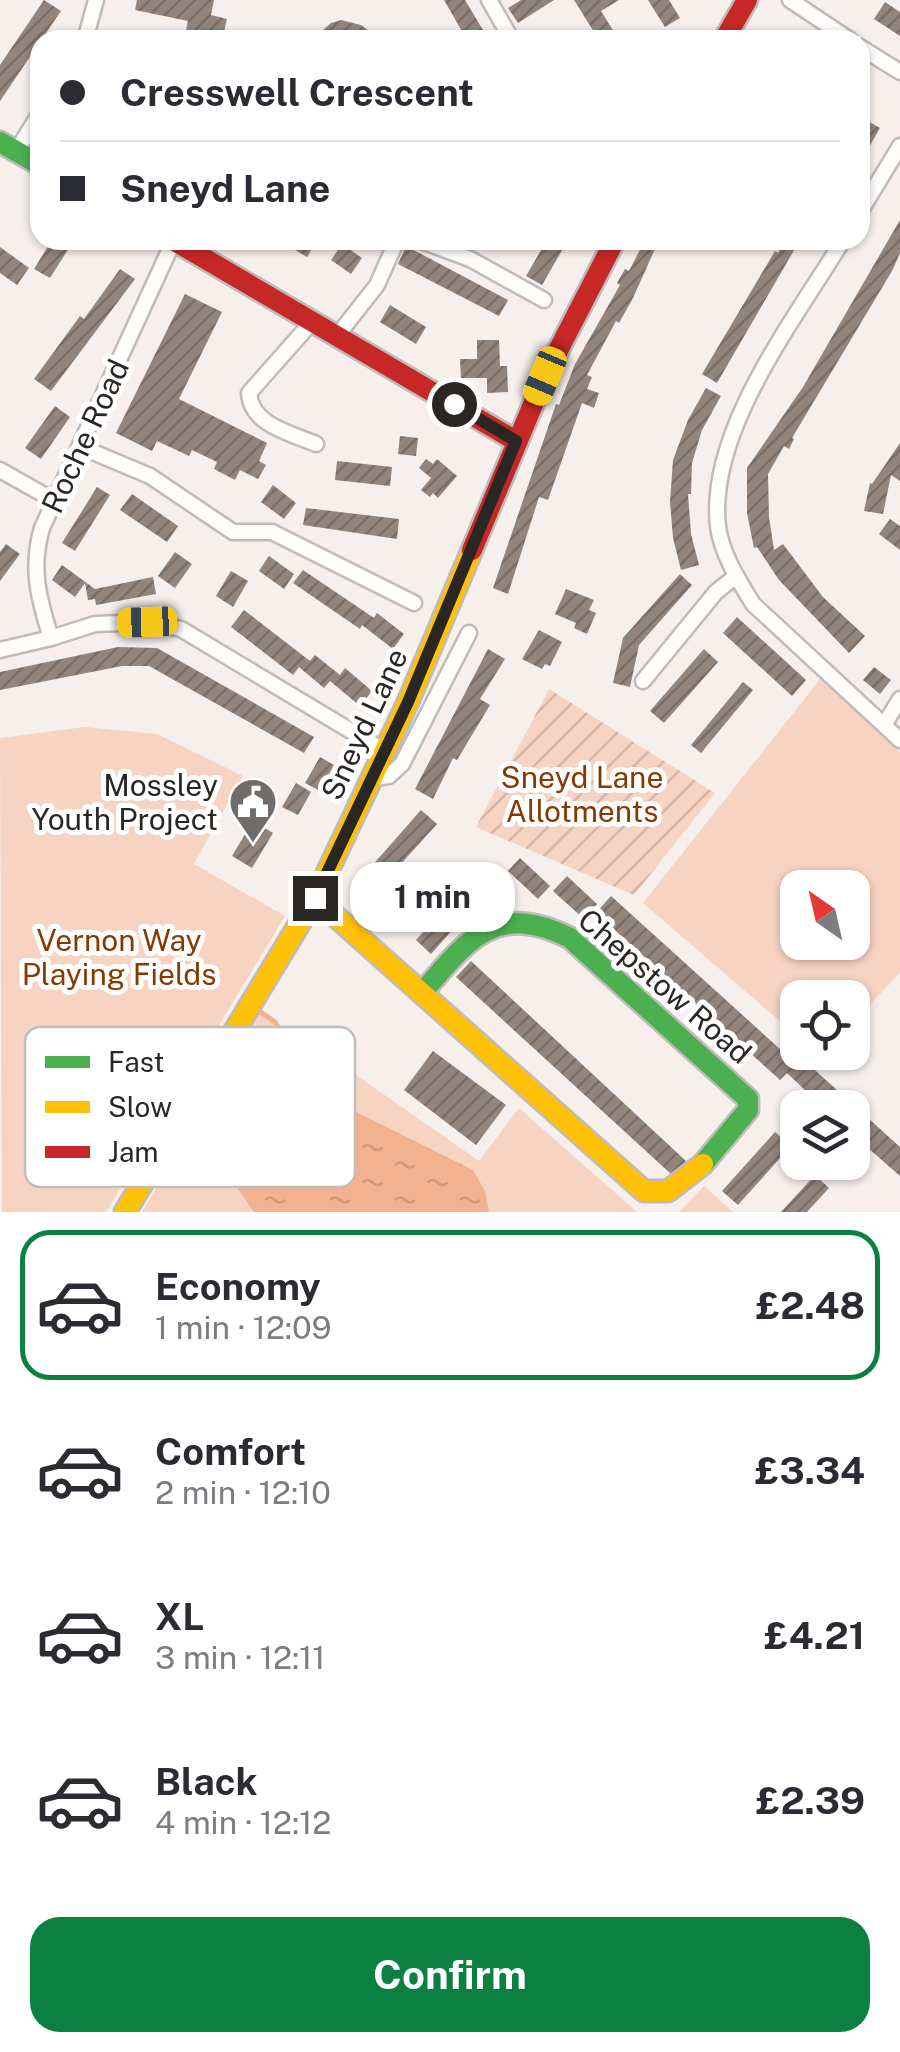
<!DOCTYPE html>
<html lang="en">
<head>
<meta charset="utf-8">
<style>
	:root { --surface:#fff; --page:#f7f7f7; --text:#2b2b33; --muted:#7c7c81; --line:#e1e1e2; --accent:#0b8043 }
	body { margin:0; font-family:"Public Sans",sans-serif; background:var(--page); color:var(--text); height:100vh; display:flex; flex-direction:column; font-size:38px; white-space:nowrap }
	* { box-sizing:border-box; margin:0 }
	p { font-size:32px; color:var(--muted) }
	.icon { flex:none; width:55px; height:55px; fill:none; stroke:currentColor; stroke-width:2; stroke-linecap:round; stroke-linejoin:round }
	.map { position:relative; height:1212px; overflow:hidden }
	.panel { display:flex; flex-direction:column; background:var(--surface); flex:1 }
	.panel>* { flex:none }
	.hud { position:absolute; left:30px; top:30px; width:840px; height:220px; border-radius:30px; box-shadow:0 2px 8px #0004; display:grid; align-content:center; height:220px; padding:0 30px; background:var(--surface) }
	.needle { width:65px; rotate:326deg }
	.controls { position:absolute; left:780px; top:870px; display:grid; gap:20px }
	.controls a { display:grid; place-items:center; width:90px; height:90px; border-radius:20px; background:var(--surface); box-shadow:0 2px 8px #0004; font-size:50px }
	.end { position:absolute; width:45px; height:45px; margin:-22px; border:12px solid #292624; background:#fff; box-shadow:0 0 0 5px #fff }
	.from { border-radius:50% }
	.bubble { position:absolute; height:70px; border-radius:30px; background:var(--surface); box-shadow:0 2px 8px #0004; font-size:32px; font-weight:700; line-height:70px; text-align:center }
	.car { position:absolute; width:30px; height:60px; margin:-30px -15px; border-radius:12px; box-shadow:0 0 8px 2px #0007; background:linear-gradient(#f5c518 24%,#345 0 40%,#f5c518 0 76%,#345 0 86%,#f5c518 0) }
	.hud b { display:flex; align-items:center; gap:35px; height:95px; font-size:38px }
	.hud b+b { border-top:2px solid var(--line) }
	.hud i { width:25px; height:25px; background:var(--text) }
	ul { padding:18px 0 0; list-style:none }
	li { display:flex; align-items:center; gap:30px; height:150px; margin:0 20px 15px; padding:0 10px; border:5px solid transparent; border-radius:30px }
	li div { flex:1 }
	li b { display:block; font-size:38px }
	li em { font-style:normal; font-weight:700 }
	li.active { border-color:var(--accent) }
	li>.icon { width:90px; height:90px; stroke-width:1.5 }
	.action { display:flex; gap:20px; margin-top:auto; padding:20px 30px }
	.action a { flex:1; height:115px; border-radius:30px; background:var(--accent); color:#fff; font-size:40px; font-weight:700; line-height:115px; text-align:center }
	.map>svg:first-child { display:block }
	.park { fill:#f7d3c2; fill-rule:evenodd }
	.garden { fill:url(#garden-furrows) }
	.water { fill:url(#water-ripples) }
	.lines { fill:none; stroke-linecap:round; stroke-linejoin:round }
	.stream { stroke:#f2b190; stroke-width:5 }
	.building { fill:url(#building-hatch) }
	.street-casing { stroke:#c0bbb9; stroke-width:19 }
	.fast-casing { stroke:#c0bbb9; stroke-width:25 }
	.slow-casing { stroke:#c0bbb9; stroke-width:25 }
	.jam-casing { stroke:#c0bbb9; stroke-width:25 }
	.street { stroke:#fefdfc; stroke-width:14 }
	.fast { stroke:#4caf50; stroke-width:20 }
	.slow { stroke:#ffc107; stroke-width:20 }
	.jam { stroke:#c62828; stroke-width:20 }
	.route { stroke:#292624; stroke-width:12 }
	.labels { text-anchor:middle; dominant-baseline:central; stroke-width:10; stroke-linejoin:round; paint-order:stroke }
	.street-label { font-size:30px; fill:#292624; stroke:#fff }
	.park-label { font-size:30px; fill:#883801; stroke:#fff }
	.poi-label { font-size:30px; fill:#292624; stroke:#fff; text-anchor:end }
	.key { fill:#fff; stroke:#bfbebd; stroke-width:2.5 }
	.key-label { font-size:28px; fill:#292624 }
</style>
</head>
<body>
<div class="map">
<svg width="900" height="1212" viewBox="0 0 900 1212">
	<defs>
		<pattern id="garden-furrows" width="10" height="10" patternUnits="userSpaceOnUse" patternTransform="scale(2.5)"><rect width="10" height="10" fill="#f7d3c2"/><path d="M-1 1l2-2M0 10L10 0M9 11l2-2" fill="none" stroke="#d4b5a7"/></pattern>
		<pattern id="water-ripples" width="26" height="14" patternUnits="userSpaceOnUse" patternTransform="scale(2.5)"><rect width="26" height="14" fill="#f2b190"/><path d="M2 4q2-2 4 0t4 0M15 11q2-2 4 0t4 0" fill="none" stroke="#d0987c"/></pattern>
		<pattern id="building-hatch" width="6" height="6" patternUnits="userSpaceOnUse" patternTransform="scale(2.5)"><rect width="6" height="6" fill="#94857c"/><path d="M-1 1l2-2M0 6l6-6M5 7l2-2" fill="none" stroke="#796d65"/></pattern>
	</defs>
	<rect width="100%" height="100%" fill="#f6efec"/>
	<g class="park">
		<path d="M821,678L900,752V973L853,1022L852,998H798L797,1036L643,903ZM798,888H852V942H798Z"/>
		<polygon points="85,727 157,734 243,776 194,864 285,916 106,1212 2,1212 0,738"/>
		<path d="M258,1010L275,1022L285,1039C293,1041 303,1043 311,1048C326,1056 334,1064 352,1067L356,1075L479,1161L519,1108L637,1212H142L256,1020Z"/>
		<polygon points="704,1186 733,1212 679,1212"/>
	</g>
	<polygon class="garden" points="549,689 715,793 634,895 476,827"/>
	<polygon class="water" points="250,1067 276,1083 306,1087 473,1170 485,1191 489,1212 254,1212 234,1183 220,1146 233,1086"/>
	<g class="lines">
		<path class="stream" d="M258,1010L275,1022L285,1039C293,1042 303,1043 311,1047C325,1056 334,1064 352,1067V1078"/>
	</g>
	<g class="building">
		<polygon points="44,0 61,11 0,101 0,65"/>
		<polygon points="137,0 214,0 211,15 227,19 222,40 184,40 188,21 135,10"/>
		<polygon points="444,0 465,0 489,40 467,40"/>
		<polygon points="521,0 554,0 518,23 508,8"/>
		<polygon points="574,0 619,0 601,11 619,40 599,40"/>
		<polygon points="648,0 669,0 680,18 665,27"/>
		<polygon points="885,2 900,12 900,36 874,19"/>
		<polygon points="341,20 361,25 382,40 311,40 331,23"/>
		<polygon points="866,120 880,128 860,163 860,130"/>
		<polygon points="900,220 900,253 892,271 792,438 794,439 789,449 784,446 768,474 769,517 774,550 783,544 823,597 865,636 849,653 779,580 757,547 754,548 747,513 747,468 803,387"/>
		<polygon points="52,240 74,240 50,278 34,269"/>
		<polygon points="278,240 317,240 307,257"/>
		<polygon points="547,240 568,240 542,285 526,276"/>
		<polygon points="645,240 659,240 633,298 619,323 616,321 587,375 592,377 587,389 599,393 594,408 582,403 548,500 539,497 508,594 493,588 556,404 559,405 575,364 620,285 617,283 625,269 629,271"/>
		<polygon points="785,240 800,240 717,383 702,374 775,251 778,253"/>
		<polygon points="342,244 362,258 351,274 331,260"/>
		<polygon points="406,246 508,300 499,316 398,264"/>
		<polygon points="0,247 29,268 17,285 0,273"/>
		<polygon points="120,269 135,279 51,391 34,379 80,316 84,319"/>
		<polygon points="185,294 222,312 179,399 267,443 259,461 266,465 258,479 240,470 235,480 214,469 217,462 192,450 189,456 157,441 152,451 116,433"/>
		<polygon points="390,305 426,327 416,344 380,322"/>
		<polygon points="477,340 499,340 500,366 507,366 508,392 487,393 487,378 461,378 460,359 477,359"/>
		<polygon points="706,388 721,396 702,430 692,463 691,494 688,494 691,534 699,565 681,570 673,538 670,502 673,460 688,420"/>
		<polygon points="55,406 70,417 41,459 25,448"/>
		<polygon points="400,436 418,438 416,456 398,454"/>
		<polygon points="900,443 900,481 891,475 883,514 864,511 870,483 872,484"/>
		<polygon points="426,459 433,464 437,459 457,476 438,498 433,493 430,497 421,490 431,478 419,468"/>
		<polygon points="337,461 392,467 390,486 335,480"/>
		<polygon points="273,485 296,503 284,519 261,502"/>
		<polygon points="97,487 110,495 75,551 62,543"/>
		<polygon points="132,494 178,526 167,542 120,510"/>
		<polygon points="306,508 399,519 397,539 303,525"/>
		<polygon points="890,519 900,526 900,550 879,534"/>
		<polygon points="6,544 20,554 0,581 0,552"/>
		<polygon points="175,552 192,564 175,588 158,576"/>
		<polygon points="269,556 294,574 284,589 259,571"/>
		<polygon points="62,565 95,589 153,577 156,594 96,605 95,599 88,600 85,583 75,597 52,580"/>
		<polygon points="303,570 374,618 377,613 404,634 393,649 362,625 360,629 293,583"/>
		<polygon points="231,571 248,581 233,607 216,596"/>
		<polygon points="680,574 692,585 639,645 630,687 613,683 623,638"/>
		<polygon points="566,589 594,600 589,610 596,613 587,634 574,628 576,623 555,614"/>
		<polygon points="244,610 310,661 315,655 340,675 345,668 372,691 360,706 330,681 324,688 299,667 293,675 231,627"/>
		<polygon points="737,617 806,680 792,696 723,633"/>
		<polygon points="539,630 562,642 550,666 545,664 542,669 522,659"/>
		<polygon points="118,647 157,648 314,737 304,753 149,666 122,666 0,690 0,672"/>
		<polygon points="488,649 505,659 480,699 490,705 457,760 453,758 433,799 415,789"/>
		<polygon points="704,649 718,662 664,723 650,711"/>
		<polygon points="874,667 891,680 880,694 863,680"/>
		<polygon points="743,682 753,690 701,753 691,745"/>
		<polygon points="320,757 334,765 320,791 305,783"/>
		<polygon points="296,783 311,792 298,815 282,807"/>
		<polygon points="421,810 437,824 370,898 355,885"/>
		<polygon points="253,821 273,833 252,868 232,856"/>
		<polygon points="520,858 550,886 538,899 508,871"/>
		<polygon points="482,867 497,880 431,954 416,940"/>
		<polygon points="567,876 597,904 584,919 553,891"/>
		<polygon points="611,896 801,1068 806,1062 900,1147 900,1176 852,1134 852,1108 824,1108 787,1073 780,1080 596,913"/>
		<polygon points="471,961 686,1161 679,1168 671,1174 456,977"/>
		<polygon points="433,1051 506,1105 476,1145 404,1090"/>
		<polygon points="775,1132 791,1146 738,1205 722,1191"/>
		<polygon points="815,1175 829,1188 807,1212 781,1212"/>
	</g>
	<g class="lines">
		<g class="street-casing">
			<g id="street">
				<polyline points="489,0 512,40"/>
				<polyline points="790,0 850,40"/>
				<polyline points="85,40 96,0"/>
				<polyline points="860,47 900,72"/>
				<polyline points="16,152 40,113"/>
				<polyline points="860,212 900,146"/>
				<polyline points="419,240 470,259 544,300"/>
				<path d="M843,240C796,318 707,431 718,526C721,553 739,581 753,604L900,740"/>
				<path d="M311,323L249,393C251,425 290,433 316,444"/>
				<polyline points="337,336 377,285 397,240"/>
				<polyline points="81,447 150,476 233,532 272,532 414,603"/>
				<polyline points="0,470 55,501"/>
				<path d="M51,638C39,600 30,568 42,528L174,240"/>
				<polyline points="0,650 51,638 95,624 147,622 181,629 386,752"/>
				<polyline points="643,681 716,592 736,576"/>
				<polyline points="884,725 900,699"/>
				<polyline points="375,778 389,776 402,764 469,633"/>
			</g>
		</g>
		<g class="fast-casing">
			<g id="fast">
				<polyline points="0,142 40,165"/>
				<path d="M422,993C468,939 496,901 570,938L748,1099V1110L703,1164"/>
			</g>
		</g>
		<g class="slow-casing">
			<g id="slow">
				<polyline points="315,898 644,1191 668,1191 703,1164"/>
				<polyline points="125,1212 315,898 408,702 472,550"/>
			</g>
		</g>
		<g class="jam-casing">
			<g id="jam">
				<polyline points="724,40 747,0"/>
				<polyline points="173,240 516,441"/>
				<polyline points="472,550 545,376 615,240"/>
			</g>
		</g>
		<use href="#street" class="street"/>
		<use href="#fast" class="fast"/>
		<use href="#slow" class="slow"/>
		<use href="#jam" class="jam"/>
	</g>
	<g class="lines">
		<polyline class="route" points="315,898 408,702 516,441 454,404"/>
	</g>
	<defs>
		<g id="civic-pin" transform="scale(2.5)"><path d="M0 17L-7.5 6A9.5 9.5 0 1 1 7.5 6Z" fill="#716c6a" stroke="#fff"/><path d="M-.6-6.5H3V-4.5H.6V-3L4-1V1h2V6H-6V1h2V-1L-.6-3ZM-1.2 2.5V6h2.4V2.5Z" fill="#fff"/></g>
	</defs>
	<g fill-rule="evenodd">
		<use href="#civic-pin" x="253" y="802"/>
	</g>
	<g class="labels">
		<g class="street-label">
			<text transform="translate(85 436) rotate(-65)">Roche Road</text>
			<text transform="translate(364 724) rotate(-65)">Sneyd Lane</text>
			<text transform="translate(665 986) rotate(41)">Chepstow Road</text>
		</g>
		<g class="park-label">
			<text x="582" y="777">Sneyd Lane<tspan x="582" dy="34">Allotments</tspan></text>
			<text x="119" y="940">Vernon Way<tspan x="119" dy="34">Playing Fields</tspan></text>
		</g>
		<g class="poi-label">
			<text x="218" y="785">Mossley<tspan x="218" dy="34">Youth Project</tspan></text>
		</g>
	</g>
	<rect x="25" y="1027" width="330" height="160" rx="15" class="key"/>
	<rect x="45" y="1056" width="45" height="12" fill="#4caf50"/>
	<rect x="45" y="1101" width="45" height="12" fill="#ffc107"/>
	<rect x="45" y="1146" width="45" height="12" fill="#c62828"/>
	<g class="key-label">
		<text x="108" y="1072">Fast</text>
		<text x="108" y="1117">Slow</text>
		<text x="108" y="1162">Jam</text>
	</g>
</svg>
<div class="controls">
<a><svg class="needle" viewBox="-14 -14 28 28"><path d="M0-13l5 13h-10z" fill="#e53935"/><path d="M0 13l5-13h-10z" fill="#7c7c81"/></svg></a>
<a><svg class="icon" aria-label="locate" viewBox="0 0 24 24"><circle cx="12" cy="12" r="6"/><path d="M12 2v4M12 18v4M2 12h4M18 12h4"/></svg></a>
<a><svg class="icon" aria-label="layers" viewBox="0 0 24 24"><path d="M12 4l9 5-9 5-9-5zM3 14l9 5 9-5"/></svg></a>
</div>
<i class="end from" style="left:454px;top:404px"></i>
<i class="end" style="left:315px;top:898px"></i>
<div class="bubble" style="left:350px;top:862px;width:165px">1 min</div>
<i class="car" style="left:545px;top:376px;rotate:203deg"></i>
<i class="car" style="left:147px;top:622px;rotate:268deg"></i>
<div class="hud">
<b><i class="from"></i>Cresswell Crescent</b>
<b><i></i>Sneyd Lane</b>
</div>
</div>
<section class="panel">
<ul>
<li class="active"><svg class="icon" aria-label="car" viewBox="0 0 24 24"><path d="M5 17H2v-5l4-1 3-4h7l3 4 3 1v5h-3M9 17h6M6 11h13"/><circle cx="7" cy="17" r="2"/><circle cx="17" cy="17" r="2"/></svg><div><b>Economy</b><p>1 min · 12:09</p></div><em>£2.48</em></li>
<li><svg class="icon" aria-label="car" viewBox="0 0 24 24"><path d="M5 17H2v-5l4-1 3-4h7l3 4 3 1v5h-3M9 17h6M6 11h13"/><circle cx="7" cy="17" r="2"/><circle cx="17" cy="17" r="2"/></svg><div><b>Comfort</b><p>2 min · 12:10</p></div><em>£3.34</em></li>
<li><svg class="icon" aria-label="car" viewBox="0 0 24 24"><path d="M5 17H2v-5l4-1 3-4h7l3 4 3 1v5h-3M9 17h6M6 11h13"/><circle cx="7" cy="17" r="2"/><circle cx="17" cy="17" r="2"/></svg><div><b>XL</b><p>3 min · 12:11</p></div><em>£4.21</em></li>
<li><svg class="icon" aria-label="car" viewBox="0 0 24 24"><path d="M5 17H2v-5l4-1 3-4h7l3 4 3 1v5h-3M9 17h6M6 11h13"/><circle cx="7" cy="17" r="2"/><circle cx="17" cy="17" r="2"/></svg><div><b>Black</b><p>4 min · 12:12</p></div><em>£2.39</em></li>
</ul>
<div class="action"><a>Confirm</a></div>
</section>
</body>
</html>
